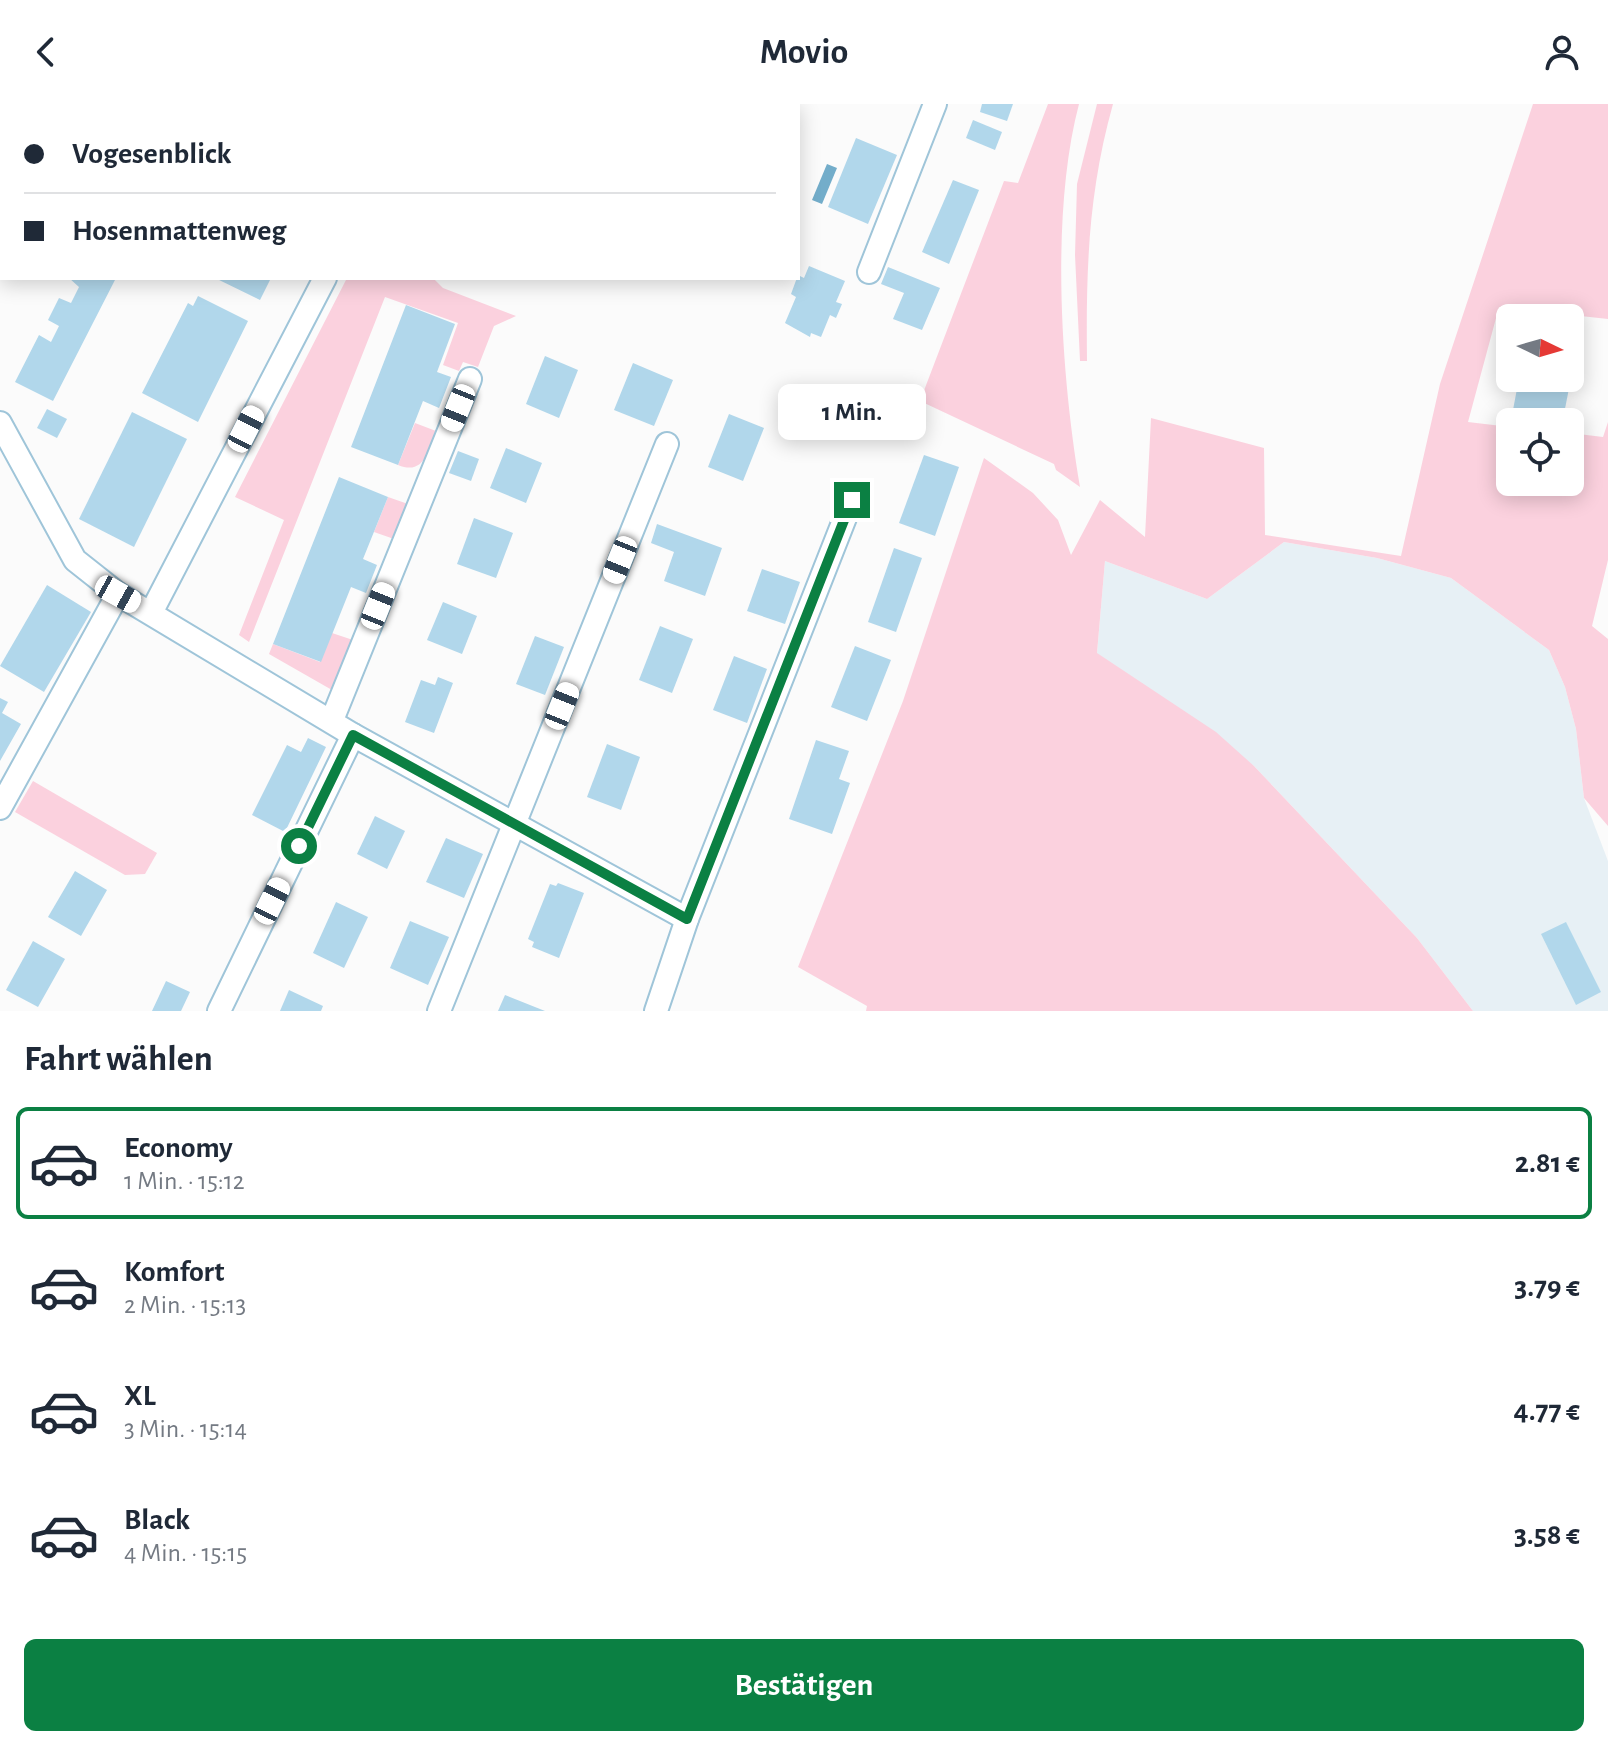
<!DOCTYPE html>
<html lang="de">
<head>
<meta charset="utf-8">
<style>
	:root { --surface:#fff; --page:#f6f6f7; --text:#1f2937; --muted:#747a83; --line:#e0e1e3; --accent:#0b8043 }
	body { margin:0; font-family:"Alegreya Sans",sans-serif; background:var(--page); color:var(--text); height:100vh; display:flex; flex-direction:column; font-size:30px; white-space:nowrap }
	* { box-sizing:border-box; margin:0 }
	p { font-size:26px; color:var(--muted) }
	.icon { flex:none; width:44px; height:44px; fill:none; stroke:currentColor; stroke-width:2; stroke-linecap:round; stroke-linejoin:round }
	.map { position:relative; height:907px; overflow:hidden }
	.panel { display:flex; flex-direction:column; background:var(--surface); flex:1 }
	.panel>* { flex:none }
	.banner { position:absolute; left:0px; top:0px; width:800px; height:176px; box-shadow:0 4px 20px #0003; display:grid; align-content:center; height:176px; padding:0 24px; background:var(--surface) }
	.needle { width:52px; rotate:95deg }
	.fabs { position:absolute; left:1496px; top:200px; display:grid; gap:16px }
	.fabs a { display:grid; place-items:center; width:88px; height:88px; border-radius:12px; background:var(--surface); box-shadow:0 4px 20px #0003; font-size:40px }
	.end { position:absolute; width:36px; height:36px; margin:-18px; border:10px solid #0b8043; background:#fff; box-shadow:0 0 0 4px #fff }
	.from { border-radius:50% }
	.bubble { position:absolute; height:56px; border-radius:12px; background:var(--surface); box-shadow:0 4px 20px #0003; font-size:26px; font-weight:600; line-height:56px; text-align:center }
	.car { position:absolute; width:24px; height:48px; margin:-24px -12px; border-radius:10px; box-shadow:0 0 6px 2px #0007; background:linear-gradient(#fff 24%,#345 0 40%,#fff 0 76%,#345 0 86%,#fff 0) }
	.banner b { display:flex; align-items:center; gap:28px; height:76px; font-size:30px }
	.banner b+b { border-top:2px solid var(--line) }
	.banner i { width:20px; height:20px; background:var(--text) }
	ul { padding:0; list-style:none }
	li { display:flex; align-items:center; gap:24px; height:112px; margin:0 16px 12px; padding:0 8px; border:4px solid transparent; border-radius:12px }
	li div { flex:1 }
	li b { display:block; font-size:30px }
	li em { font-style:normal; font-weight:600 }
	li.active { border-color:var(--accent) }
	li>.icon { width:72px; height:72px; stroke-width:1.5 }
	h2 { padding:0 24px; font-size:36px; line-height:96px }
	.button { display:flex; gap:16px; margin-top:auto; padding:16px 24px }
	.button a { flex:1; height:92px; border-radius:12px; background:var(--accent); color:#fff; font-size:32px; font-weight:600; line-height:92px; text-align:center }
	header { display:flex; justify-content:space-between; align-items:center; height:104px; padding:0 24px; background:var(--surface); font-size:36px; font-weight:600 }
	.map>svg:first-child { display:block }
	.built { fill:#e7f0f5 }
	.green { fill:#fbd1de }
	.water { fill:#73adca }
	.building { fill:#b1d7eb }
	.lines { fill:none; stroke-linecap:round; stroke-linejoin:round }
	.minor-casing { stroke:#9fc5d9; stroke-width:26 }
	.minor { stroke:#fff; stroke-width:22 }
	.route { stroke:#0b8043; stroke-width:10 }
</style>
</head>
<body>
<header><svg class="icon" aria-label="back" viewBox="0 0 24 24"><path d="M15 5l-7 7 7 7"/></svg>Movio<svg class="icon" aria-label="person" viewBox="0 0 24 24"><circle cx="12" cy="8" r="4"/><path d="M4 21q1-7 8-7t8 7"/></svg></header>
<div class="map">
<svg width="1608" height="907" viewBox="0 0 1608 907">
	<rect width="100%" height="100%" fill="#fbfbfb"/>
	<polygon class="built" points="1284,438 1377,454 1451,474 1549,546 1565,583 1576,625 1584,694 1608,757 1608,907 1473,907 1417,834 1254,662 1097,550 1105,457 1207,495"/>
	<g class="green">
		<path d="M1048,0H1079C1050,110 1061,271 1080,383L1056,366L1054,360L920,297L1004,77L1018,79Z"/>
		<path d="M1097,0H1113C1088,89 1086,166 1087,257H1080L1075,151L1077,80Z"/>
		<polygon points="1533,0 1608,0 1608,215 1499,203 1468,318 1510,323 1510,378 1570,378 1570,329 1603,333 1608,318 1608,456 1592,522 1608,535 1608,722 1584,694 1576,625 1565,583 1549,546 1451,474 1377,454 1284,438 1207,495 1105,457 1097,549 1216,628 1254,662 1417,834 1473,907 866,907 867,902 798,863 903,597 984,354 1033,389 1058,416 1071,451 1100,396 1145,433 1151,314 1264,344 1265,431 1401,452 1440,280"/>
		<polygon points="347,174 433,174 443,184 516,212 494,222 478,263 463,258 459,267 443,261 458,219 385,193 249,538 239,531 284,416 235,393"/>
		<path d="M415,319L436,327C429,346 424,372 398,361Z"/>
		<polygon points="388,393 408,400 394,435 374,428"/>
		<polygon points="332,529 353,536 332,586 269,550 273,540 320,558"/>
		<polygon points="33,677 157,749 145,770 125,771 15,708"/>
	</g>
	<polygon class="water" points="827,60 837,64 822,100 812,96"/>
	<g class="building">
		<polygon points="982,0 1013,0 1007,17 980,8"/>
		<polygon points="973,16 1002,28 995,46 966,34"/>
		<polygon points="856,34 897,51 868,120 828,103"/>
		<polygon points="953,76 979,86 949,160 922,148"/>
		<polygon points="809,162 845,177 836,198 842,200 836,214 830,211 821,233 811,229 810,233 785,219 796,193 791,190 798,171 804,174"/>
		<polygon points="888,163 940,184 922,226 893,215 904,189 881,180"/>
		<polygon points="69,174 116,174 53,297 15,278 39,231 51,238 59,222 48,216 59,194 71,199 79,183"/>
		<polygon points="215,174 271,174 260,196"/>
		<polygon points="198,192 248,217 198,318 142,289 188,199 193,202"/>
		<polygon points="406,201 455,220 437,268 451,273 439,304 423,297 398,361 351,343"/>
		<polygon points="545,252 578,266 559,314 526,300"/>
		<polygon points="633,259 673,276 654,322 614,306"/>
		<polygon points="1519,274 1571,274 1563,315 1513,306"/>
		<polygon points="47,305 67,315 57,334 37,324"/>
		<polygon points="132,308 187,335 134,443 79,415"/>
		<polygon points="729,310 764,324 743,377 708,363"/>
		<polygon points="506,344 542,359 526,399 490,384"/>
		<polygon points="458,347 479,355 471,377 449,369"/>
		<polygon points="924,351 959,363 935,432 899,419"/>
		<polygon points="339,373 388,393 363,455 377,461 366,489 351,483 321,558 273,540"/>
		<polygon points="474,414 513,429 496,474 457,460"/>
		<polygon points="657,420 722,444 705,492 664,477 674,448 651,439"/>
		<polygon points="894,444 922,454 896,528 868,518"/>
		<polygon points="762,465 800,478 785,520 747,507"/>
		<polygon points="47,481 91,508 44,588 0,562"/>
		<polygon points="443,498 477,512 462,550 427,536"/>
		<polygon points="660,522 693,535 672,589 639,576"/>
		<polygon points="535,532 564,543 545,591 516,580"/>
		<polygon points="855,542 891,556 867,617 831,603"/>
		<polygon points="734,552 767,565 747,619 713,606"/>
		<polygon points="438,573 453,579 434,629 405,618 421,576 435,581"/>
		<polygon points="0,594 8,598 2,609 21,620 0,657"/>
		<polygon points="308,634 326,643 285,728 252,711 287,641 301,648"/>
		<polygon points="816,636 849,647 839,675 850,679 832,730 789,715"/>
		<polygon points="607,640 640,653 621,706 587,693"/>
		<polygon points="375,712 405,727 387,765 357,750"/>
		<polygon points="446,734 483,750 464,794 426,778"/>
		<polygon points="75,767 107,786 81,832 48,813"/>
		<polygon points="558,779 584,789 559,854 532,843 534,838 528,835 550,780 556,782"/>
		<polygon points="336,798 368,813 344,864 313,849"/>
		<polygon points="410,817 449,833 428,881 390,864"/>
		<polygon points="1566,818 1601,888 1576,901 1541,830"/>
		<polygon points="33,837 65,855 38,903 6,886"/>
		<polygon points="166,877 190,888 181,907 152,907"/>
		<polygon points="289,886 323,902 321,907 280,907"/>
		<polygon points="505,891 545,907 498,907"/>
	</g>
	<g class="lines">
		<g class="minor-casing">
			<g id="minor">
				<polyline points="405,2 405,0"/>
				<polyline points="532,2 533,0"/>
				<polyline points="726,2 726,0"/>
				<polyline points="0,162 2,158"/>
				<polyline points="869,168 935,0"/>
				<polyline points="0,319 75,456 118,490 353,631 687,815"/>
				<polyline points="151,509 325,174"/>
				<polyline points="332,616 470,275"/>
				<polyline points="0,704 118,490"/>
				<polyline points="219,907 353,631"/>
				<polyline points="439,907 667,340"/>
				<polyline points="656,907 687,815 852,396"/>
			</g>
		</g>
		<use href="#minor" class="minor"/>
	</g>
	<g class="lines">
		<polyline class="route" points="299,742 353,631 687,815 852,396"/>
	</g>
</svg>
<div class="fabs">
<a><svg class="needle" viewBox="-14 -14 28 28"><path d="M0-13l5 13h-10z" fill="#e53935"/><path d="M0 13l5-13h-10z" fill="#747a83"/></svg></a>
<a><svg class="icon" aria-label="locate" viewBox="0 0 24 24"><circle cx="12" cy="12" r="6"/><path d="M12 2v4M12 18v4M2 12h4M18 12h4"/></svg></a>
</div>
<i class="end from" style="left:299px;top:742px"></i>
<i class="end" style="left:852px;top:396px"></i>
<div class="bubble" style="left:778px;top:280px;width:148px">1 Min.</div>
<i class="car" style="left:458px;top:304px;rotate:202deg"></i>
<i class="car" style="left:246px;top:325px;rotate:27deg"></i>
<i class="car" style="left:620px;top:456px;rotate:202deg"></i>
<i class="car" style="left:118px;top:490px;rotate:119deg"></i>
<i class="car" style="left:378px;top:502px;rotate:22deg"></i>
<i class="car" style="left:562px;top:602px;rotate:22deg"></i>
<i class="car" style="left:272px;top:797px;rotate:26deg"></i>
<div class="banner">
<b><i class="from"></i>Vogesenblick</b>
<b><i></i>Hosenmattenweg</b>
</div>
</div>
<section class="panel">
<h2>Fahrt wählen</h2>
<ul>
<li class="active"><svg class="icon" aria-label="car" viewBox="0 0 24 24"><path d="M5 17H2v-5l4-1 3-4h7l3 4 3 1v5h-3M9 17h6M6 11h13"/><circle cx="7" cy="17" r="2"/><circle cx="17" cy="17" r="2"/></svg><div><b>Economy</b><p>1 Min. · 15:12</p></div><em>2.81 €</em></li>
<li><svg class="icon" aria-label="car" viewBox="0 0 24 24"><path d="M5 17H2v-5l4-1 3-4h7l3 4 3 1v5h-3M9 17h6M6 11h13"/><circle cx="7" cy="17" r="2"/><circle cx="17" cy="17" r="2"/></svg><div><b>Komfort</b><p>2 Min. · 15:13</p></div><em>3.79 €</em></li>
<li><svg class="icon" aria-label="car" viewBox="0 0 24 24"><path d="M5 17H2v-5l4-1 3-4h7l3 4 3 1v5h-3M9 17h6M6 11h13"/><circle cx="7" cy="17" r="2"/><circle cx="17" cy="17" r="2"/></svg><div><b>XL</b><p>3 Min. · 15:14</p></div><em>4.77 €</em></li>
<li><svg class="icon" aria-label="car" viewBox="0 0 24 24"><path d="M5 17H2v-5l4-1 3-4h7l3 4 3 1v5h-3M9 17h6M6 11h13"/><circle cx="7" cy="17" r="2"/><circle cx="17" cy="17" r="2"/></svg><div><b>Black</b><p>4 Min. · 15:15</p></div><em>3.58 €</em></li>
</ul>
<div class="button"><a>Bestätigen</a></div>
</section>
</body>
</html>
